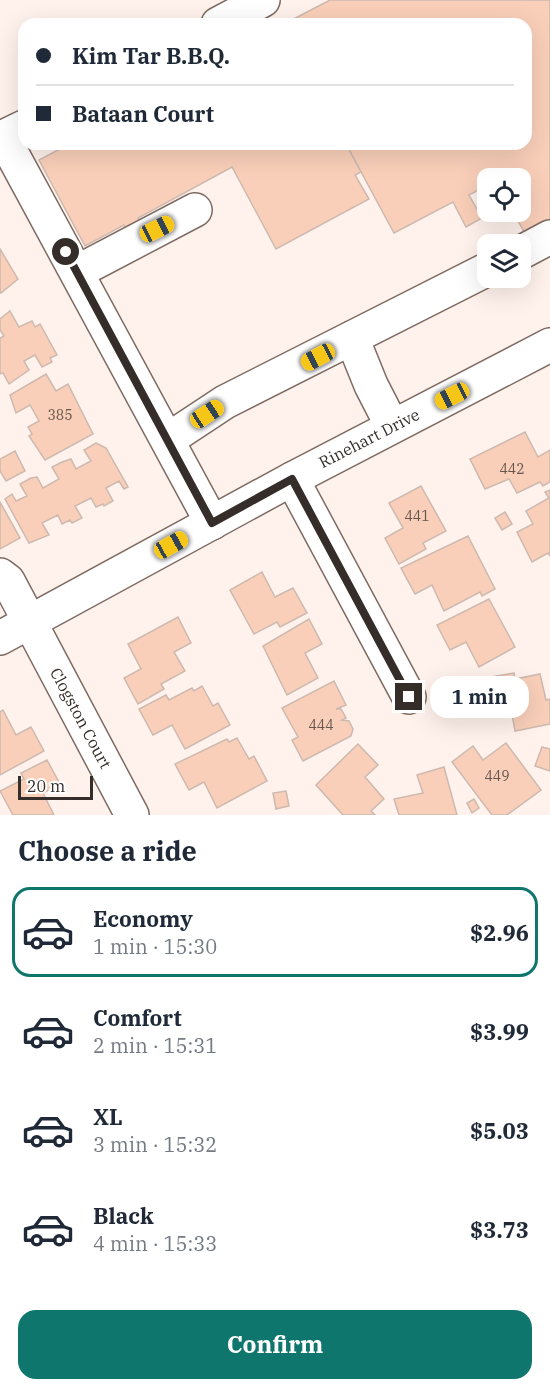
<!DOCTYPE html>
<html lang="en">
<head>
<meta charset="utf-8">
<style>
	:root { --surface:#fff; --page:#f6f6f7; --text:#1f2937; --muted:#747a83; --line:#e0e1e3; --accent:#0f766e }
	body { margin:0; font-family:"IBM Plex Serif",serif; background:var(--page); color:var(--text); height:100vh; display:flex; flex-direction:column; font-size:22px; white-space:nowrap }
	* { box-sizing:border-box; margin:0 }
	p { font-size:20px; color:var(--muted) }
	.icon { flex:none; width:33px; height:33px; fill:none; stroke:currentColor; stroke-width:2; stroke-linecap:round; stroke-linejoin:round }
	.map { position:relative; height:815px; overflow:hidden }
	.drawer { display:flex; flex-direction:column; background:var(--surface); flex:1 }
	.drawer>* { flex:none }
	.hud { position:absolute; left:18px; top:18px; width:514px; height:132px; border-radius:18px; box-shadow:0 6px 24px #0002; display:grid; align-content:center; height:132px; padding:0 18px; background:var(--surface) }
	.fabs { position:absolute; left:477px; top:168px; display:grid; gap:12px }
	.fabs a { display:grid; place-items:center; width:54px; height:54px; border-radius:12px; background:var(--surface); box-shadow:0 6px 24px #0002; font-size:30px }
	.scale { position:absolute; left:18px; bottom:15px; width:75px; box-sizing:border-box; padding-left:6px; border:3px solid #352d29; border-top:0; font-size:16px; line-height:21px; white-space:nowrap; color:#352d29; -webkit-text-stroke:4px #fff; paint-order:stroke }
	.end { position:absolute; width:27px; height:27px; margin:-14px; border:8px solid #352d29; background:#fff; box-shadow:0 0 0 3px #fff }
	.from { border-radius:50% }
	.bubble { position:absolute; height:42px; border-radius:18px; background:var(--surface); box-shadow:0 6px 24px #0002; font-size:20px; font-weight:700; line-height:42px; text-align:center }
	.car { position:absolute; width:18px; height:36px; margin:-18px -9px; border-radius:8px; box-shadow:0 0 4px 2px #0007; background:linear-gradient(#f5c518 24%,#345 0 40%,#f5c518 0 76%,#345 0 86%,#f5c518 0) }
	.hud b { display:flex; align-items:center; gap:21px; height:57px; font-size:22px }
	.hud b+b { border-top:2px solid var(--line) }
	.hud i { width:15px; height:15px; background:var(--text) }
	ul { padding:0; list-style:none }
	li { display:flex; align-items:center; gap:18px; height:90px; margin:0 12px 9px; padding:0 6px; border:3px solid transparent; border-radius:18px }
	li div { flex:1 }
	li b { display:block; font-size:22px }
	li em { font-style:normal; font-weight:700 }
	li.on { border-color:var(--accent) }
	li>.icon { width:54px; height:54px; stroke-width:1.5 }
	h2 { padding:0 18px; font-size:27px; line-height:72px }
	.action { display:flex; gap:12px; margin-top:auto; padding:12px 18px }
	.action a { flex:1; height:69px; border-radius:18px; background:var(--accent); color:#fff; font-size:24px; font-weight:700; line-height:69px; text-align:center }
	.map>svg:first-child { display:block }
	.building { fill:#f9cfb9; stroke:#cdb9af; stroke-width:1.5 }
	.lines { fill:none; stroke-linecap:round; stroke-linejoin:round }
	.minor-casing { stroke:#7e6b62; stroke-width:36 }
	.minor { stroke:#fff; stroke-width:33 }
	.route { stroke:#352d29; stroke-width:8 }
	.labels { text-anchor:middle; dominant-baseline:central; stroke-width:4.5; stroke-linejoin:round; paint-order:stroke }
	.number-label { font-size:14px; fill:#66564d }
	.street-label { font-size:16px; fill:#352d29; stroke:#fff }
</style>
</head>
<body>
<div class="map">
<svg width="550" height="815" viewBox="0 0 550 815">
	<rect width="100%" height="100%" fill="#fff2ec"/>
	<g class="building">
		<polygon points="330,0 550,0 550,225 527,237 513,212 520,212 520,178 488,178 488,185 469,195 482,218 466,227 453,202 394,233 346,144 526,144 526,24 284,24"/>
		<polygon points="69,144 346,144 361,172 355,175 369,199 276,249 232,167 138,218 142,224 128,232 124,225 85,246 39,160"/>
		<polygon points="0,249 18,279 1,293 0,291"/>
		<polygon points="10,311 19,327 32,321 35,327 40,324 57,355 50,358 52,362 42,367 35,355 24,361 29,370 9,384 3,373 0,374 0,338 4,336 0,330 0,319"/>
		<polygon points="46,374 56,391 68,384 93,434 45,460 29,436 32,434 28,427 39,421 30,405 16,413 10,395"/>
		<polygon points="525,432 538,457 550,450 550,482 543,486 540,482 517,493 509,479 485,489 470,459"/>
		<polygon points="96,443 106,448 128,487 124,489 119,481 106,488 113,501 104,506 103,504 96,507 91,498 75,506 82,518 72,523 70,520 62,524 58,515 42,523 49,535 29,543 5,499 12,494 16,501 27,496 20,484 31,478 37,477 43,488 59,479 52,467 62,462 71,459 76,469 91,461 84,450"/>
		<polygon points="15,451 25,471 6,481 0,471 0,459"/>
		<polygon points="421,486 446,531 423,543 426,549 399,564 385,538 403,528 389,503"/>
		<polygon points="550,490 550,556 548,553 532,562 517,532 533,524 526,511 549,498 545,492"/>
		<polygon points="0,502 20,538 0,549"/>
		<polygon points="505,512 512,524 502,530 495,518"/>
		<polygon points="468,536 495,589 482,596 480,592 444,611 432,585 415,594 401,568"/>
		<polygon points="262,572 275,597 293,588 307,613 280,627 277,622 254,634 230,590"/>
		<polygon points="489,599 515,647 479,667 466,642 450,650 437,625"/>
		<polygon points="178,617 191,643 174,652 185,671 161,684 164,689 138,704 124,678 141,669 128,644"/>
		<polygon points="309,619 322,644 305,653 318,678 287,695 263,646"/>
		<polygon points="514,673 515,679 540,674 546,700 550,699 550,724 515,731 510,703 490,707 484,678"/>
		<polygon points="334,681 346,705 336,709 341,709 346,718 342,720 349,721 353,729 351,736 303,761 292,740 298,737 282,708"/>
		<polygon points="202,686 213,706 218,703 230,725 185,749 172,725 153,735 139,709 166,695 169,700 192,688 194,691"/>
		<polygon points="3,710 16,735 31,727 44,751 0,775 0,712"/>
		<polygon points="237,738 249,759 254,756 267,781 217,808 204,782 189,790 175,764 227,739 229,742"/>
		<polygon points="506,743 541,790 507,815 492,815 452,762 473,746 483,760"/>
		<polygon points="358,744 378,765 365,777 384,799 371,811 375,815 343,815 316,785"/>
		<polygon points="542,747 550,749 550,771 535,766"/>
		<polygon points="47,760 60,784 43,793 54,815 13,815 0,791 24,779 21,773"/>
		<polygon points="444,767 457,815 399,815 394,799 423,793 417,775"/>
		<polygon points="286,791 289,806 276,809 273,793"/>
		<polygon points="474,799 479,808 472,813 467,803"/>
	</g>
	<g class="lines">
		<g class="minor-casing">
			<g id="minor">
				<polyline points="218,24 263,0"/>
				<polyline points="24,127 3,137 212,523"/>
				<polyline points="520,253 550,237"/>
				<polyline points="77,272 195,210"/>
				<polyline points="352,338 371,385 392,426"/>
				<polyline points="169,439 225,402 488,269"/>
				<polyline points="292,479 409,697"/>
				<polyline points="0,575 8,581 132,815"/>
				<polyline points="0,638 292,479 550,345"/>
			</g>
		</g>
		<use href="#minor" class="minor"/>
	</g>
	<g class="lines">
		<polyline class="route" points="66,252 212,523 292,479 409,697"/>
	</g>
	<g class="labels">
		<g class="number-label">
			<text x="60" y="415">385</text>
			<text x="512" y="469">442</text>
			<text x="417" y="516">441</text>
			<text x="321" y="725">444</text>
			<text x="497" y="776">449</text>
		</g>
		<g class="street-label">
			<text transform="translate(369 438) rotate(-27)">Rinehart Drive</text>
			<text transform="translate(81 718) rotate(62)">Clogston Court</text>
		</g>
	</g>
</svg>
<div class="fabs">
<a><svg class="icon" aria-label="locate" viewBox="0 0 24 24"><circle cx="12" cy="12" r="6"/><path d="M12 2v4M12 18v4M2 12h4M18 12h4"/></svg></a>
<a><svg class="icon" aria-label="layers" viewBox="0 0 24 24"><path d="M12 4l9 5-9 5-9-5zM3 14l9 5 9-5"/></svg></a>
</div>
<div class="scale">20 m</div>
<i class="end from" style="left:66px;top:252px"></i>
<i class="end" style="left:409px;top:697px"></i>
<div class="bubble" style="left:430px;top:676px;width:99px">1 min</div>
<i class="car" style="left:157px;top:229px;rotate:64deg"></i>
<i class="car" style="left:318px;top:357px;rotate:242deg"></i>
<i class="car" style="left:452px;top:396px;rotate:243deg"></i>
<i class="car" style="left:207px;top:414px;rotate:57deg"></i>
<i class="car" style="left:171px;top:545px;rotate:61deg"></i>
<div class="hud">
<b><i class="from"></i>Kim Tar B.B.Q.</b>
<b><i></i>Bataan Court</b>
</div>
</div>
<section class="drawer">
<h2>Choose a ride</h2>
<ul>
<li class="on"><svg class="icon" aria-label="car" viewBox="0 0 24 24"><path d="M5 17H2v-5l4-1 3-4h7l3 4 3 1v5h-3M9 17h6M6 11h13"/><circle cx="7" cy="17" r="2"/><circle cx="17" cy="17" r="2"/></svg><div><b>Economy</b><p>1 min · 15:30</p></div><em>$2.96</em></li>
<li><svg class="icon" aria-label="car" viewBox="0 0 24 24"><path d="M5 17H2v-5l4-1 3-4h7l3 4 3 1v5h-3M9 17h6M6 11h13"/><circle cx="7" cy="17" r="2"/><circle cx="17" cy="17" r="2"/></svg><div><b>Comfort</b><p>2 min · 15:31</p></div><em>$3.99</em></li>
<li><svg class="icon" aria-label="car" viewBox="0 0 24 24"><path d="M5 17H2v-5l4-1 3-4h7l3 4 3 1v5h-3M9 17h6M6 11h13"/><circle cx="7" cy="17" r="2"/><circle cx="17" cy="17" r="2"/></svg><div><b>XL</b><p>3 min · 15:32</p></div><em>$5.03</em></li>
<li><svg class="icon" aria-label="car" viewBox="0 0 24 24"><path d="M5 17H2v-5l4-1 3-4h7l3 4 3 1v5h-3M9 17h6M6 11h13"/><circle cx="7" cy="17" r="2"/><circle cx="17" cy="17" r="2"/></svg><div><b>Black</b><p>4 min · 15:33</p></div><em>$3.73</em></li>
</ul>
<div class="action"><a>Confirm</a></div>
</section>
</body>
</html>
